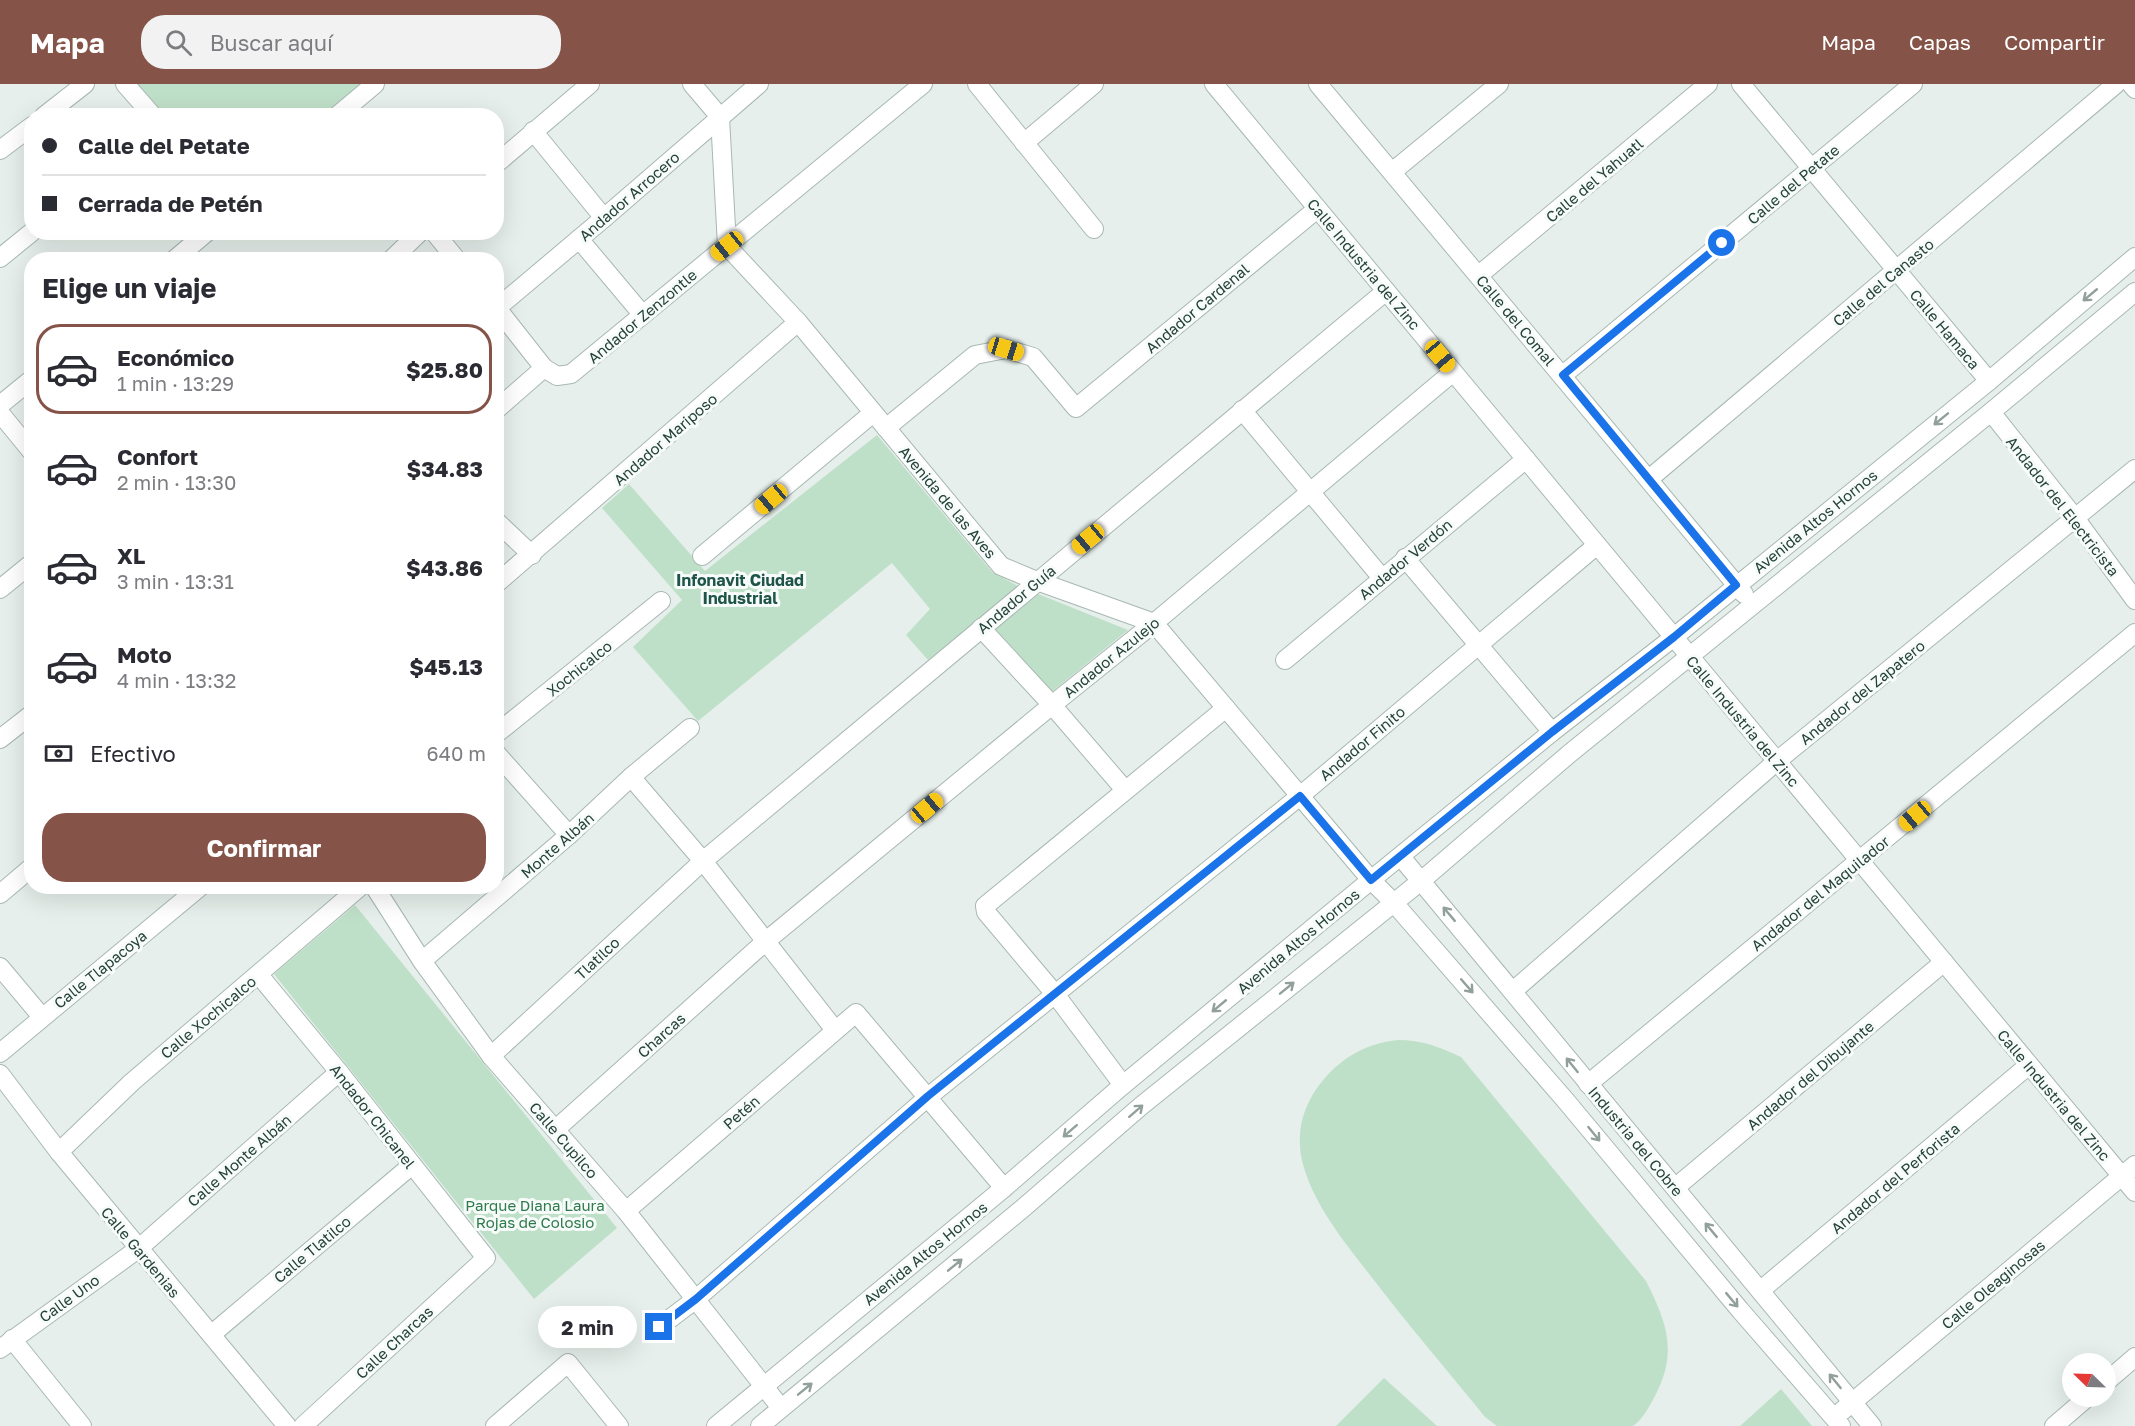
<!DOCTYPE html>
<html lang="es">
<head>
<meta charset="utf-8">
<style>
	:root { --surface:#fff; --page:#f2f2f3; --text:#2b2b33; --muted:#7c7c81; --line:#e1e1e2; --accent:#855347 }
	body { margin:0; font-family:"Golos Text",sans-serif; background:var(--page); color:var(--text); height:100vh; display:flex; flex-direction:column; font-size:22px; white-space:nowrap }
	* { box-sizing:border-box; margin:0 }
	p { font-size:20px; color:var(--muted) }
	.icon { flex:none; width:33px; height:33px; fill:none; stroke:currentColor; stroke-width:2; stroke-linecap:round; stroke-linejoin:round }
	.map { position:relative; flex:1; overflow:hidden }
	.panel { position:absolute; left:24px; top:168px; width:480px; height:642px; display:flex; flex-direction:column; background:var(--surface); border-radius:24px; box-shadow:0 6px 24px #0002 }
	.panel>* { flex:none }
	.guide { position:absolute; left:24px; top:24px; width:480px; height:132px; border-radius:24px; box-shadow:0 6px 24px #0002; display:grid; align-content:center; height:132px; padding:0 18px; background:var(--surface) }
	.needle { width:39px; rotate:293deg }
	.buttons { position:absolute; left:2062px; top:1269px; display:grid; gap:12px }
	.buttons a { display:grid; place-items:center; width:54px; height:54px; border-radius:50%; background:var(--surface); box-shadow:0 6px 24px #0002; font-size:30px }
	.end { position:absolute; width:27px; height:27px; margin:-14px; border:8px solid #1a73e8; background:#fff; box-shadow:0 0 0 3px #fff }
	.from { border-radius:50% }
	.bubble { position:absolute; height:42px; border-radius:21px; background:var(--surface); box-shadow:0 6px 24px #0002; font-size:20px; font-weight:700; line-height:42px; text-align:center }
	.car { position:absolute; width:18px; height:36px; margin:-18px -9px; border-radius:8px; box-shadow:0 0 4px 2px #0007; background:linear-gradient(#f5c518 24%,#345 0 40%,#f5c518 0 76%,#345 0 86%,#f5c518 0) }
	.guide b { display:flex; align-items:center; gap:21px; height:57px; font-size:22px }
	.guide b+b { border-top:2px solid var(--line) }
	.guide i { width:15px; height:15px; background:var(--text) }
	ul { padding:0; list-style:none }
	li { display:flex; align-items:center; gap:18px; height:90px; margin:0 12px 9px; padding:0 6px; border:3px solid transparent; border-radius:24px }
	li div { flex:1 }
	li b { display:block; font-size:22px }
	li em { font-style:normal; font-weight:700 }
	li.selected { border-color:var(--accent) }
	li>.icon { width:54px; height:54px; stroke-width:1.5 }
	h2 { padding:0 18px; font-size:27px; line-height:72px }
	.pay { display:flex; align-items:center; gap:15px; height:66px; padding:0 18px; font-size:22px }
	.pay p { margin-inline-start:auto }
	.primary-button { display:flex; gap:12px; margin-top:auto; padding:12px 18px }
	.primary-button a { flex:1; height:69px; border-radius:24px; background:var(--accent); color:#fff; font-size:24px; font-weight:700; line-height:69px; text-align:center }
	header { display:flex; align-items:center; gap:36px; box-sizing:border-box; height:84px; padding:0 30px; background:var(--accent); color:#fff }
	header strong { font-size:28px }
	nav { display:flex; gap:33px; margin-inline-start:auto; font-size:21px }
	.search { width:420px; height:54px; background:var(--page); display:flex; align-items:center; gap:15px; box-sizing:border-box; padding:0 21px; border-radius:24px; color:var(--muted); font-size:22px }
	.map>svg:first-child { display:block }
	.green { fill:#bfe0c8 }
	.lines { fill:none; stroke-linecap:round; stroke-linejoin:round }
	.minor-casing { stroke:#a8b8b2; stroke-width:20 }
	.minor { stroke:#fff; stroke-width:18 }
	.oneway { stroke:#92a09c }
	.route { stroke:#1a73e8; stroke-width:8 }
	.labels { text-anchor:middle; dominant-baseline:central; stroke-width:6; stroke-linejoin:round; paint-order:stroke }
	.street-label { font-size:15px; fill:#24423a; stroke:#f7fbf9 }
	.park-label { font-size:15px; fill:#2d7a4b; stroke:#f7fbf9 }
	.neighbourhood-label { font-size:16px; font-weight:bold; fill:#1f5548; stroke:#f7fbf9 }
</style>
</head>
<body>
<header>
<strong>Mapa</strong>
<div class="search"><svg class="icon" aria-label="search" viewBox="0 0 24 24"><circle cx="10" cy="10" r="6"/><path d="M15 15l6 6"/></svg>Buscar aquí</div>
<nav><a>Mapa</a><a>Capas</a><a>Compartir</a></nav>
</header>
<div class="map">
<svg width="2135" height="1342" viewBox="0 0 2135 1342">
	<rect width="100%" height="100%" fill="#e6efeb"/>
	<g class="green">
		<polygon points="125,0 364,0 325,32 153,31"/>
		<polygon points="877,351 992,488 1018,502 1128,546 1038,619 968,544 928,576 906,551 930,525 892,479 698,637 633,563 682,516 602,424 629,400 705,487"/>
		<polygon points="355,821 617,1144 534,1215 274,890"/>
		<path d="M1398,956C1422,956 1440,963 1461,973L1646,1197C1667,1239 1678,1268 1655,1312C1649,1323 1643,1335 1633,1342H1497L1485,1333C1448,1287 1409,1242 1373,1195C1347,1161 1317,1126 1304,1084C1294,1051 1302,1021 1324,995C1344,972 1368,959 1398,956Z"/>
		<polygon points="1384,1294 1437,1342 1336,1342"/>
		<polygon points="1781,1305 1812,1342 1740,1342"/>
	</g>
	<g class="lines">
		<g class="minor-casing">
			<g id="minor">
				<polyline points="125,0 153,32"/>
				<polyline points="692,0 720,33 727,162 798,238 1001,482 1037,497 1154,539 1371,796 1394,819 1566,1017 1740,1226 1841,1342"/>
				<polyline points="977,0 1094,145"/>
				<polyline points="1214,0 2135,1108"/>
				<polyline points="1318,0 1744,510"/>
				<polyline points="1741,0 1989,297"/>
				<polyline points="2131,0 2135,5"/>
				<polyline points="44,32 85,0"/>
				<polyline points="337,32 375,0"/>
				<polyline points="533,47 604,134"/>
				<polyline points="1024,59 1094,0"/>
				<polyline points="0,66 32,42"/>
				<polyline points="496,80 590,0"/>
				<polyline points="1392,88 1499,0"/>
				<polyline points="434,148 457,176"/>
				<polyline points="579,155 642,230"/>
				<polyline points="0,174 32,148"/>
				<polyline points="174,176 207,148"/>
				<polyline points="391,176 420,148"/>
				<polyline points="1479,191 1708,0"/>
				<polyline points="496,223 544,284"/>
				<polyline points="497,224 604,134 759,0"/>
				<polyline points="1563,291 1913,0"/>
				<polyline points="0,321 32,295"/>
				<polyline points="496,326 544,284 557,292 571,290 923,0"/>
				<polyline points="1242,326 1382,494"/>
				<polyline points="1991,328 2075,434 2135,516"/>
				<polyline points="0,329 32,368"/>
				<polyline points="886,344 975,271 1006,265 1033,273 1076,324 1317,125"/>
				<polyline points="1649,395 2116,0"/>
				<polyline points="496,437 532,471"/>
				<polyline points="702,472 873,329"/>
				<polyline points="1405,474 1552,648"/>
				<polyline points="496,500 798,238"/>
				<polyline points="0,505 32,479"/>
				<polyline points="981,544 1052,621 1125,706"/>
				<polyline points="1285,576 1526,375"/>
				<polyline points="496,650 661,517"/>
				<polyline points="0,655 32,630"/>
				<polyline points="496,669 569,751"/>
				<polyline points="631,693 703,777 835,946"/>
				<polyline points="1401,773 1872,1342"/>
				<polyline points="374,802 422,877 491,972 626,1127 781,1324"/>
				<polyline points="0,810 32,783"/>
				<polyline points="422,877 569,751 631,693 690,644"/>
				<polyline points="0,883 42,933"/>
				<polyline points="259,891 339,988 486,1174 303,1342"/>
				<polyline points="1513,907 1777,677 2135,385"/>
				<polyline points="0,969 201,802"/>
				<polyline points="491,972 703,777 1386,207"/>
				<polyline points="0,990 59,1068 287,1342"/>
				<polyline points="1588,1000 2135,549"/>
				<polyline points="1123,1001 1055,910 986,828 985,822 1226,624"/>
				<polyline points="556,1045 766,857 1052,621 1154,539 1453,288"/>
				<polyline points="59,1068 132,998 361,802"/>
				<polyline points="1676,1103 1944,878"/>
				<polyline points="626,1127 856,929 1004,1104"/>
				<polyline points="1761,1206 2029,981"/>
				<polyline points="659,1243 696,1215 928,1013 1300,712 1597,461"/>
				<polyline points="212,1250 412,1081"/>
				<polyline points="12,1255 82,1342"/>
				<polyline points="0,1265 138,1165 339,988"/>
				<polyline points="2106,1298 2135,1273"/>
				<polyline points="1842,1327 2135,1081"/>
				<polyline points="495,1342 568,1279 619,1342"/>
				<polyline points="716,1342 1004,1104 1123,1001 1371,796 1552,648 1674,553 1989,297 2135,173"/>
				<polyline points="760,1342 1022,1125 1141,1022 1421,797 1569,670 1991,328 2135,208"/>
				<polyline points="2054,1342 2089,1312"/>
			</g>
		</g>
		<use href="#minor" class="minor"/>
	</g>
	<defs><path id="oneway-shaft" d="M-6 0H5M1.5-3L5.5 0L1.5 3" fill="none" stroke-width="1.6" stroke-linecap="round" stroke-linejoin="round" transform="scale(1.5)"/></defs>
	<g class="oneway">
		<use href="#oneway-shaft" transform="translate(2090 211) rotate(140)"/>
		<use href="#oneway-shaft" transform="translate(1941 335) rotate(141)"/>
		<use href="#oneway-shaft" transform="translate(1449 830) rotate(-130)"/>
		<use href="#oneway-shaft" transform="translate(1467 902) rotate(49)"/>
		<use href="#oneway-shaft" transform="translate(1287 904) rotate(-39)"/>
		<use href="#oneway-shaft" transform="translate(1219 922) rotate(140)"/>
		<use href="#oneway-shaft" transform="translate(1572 981) rotate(-129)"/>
		<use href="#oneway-shaft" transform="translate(1136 1027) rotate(-41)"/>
		<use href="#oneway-shaft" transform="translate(1070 1047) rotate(139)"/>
		<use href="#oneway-shaft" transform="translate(1594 1050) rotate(51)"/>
		<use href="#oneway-shaft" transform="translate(1711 1146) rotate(-130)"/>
		<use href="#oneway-shaft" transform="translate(955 1181) rotate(-39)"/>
		<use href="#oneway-shaft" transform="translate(1732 1216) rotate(50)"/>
		<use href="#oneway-shaft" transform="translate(1835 1297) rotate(-129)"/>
		<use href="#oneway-shaft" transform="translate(805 1305) rotate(-39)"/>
	</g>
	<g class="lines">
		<polyline class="route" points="659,1243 696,1215 928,1012 1300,712 1371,796 1552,648 1674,553 1736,501 1563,291 1722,159"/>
	</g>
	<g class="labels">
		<g class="street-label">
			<text transform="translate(1594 96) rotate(-40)">Calle del Yahuatl</text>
			<text transform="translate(1793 100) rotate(-40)">Calle del Petate</text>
			<text transform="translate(629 112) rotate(-41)">Andador Arrocero</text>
			<text transform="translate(1364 180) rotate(50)">Calle Industria del Zinc</text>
			<text transform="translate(1883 198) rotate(-40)">Calle del Canasto</text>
			<text transform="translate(1197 224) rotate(-40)">Andador Cardenal</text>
			<text transform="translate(642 232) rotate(-40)">Andador Zenzontle</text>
			<text transform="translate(1516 236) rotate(50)">Calle del Comal</text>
			<text transform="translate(1945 245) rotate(50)">Calle Hamaca</text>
			<text transform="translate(665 355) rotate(-41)">Andador Mariposo</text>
			<text transform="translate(948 418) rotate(50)">Avenida de las Aves</text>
			<text transform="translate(2063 422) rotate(52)">Andador del Electricista</text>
			<text transform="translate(1815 437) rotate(-39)">Avenida Altos Hornos</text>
			<text transform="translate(1405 475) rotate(-40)">Andador Verdón</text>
			<text transform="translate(1016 515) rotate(-40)">Andador Guía</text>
			<text transform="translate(1111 573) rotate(-39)">Andador Azulejo</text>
			<text transform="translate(579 584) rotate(-39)">Xochicalco</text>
			<text transform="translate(1862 608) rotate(-39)">Andador del Zapatero</text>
			<text transform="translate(1743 637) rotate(50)">Calle Industria del Zinc</text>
			<text transform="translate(1362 659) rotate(-40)">Andador Finito</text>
			<text transform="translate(557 761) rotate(-41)">Monte Albán</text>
			<text transform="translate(1820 809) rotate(-39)">Andador del Maquilador</text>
			<text transform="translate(1298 857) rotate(-40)">Avenida Altos Hornos</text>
			<text transform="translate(597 874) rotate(-43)">Tlatilco</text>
			<text transform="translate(100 885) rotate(-39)">Calle Tlapacoya</text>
			<text transform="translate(208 933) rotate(-40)">Calle Xochicalco</text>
			<text transform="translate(661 951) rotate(-42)">Charcas</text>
			<text transform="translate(1810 991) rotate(-40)">Andador del Dibujante</text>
			<text transform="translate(2054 1011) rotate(50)">Calle Industria del Zinc</text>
			<text transform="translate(741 1028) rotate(-41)">Petén</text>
			<text transform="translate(373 1032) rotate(52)">Andador Chicanel</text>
			<text transform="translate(564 1056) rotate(49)">Calle Cupilco</text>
			<text transform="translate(1636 1057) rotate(50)">Industria del Cobre</text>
			<text transform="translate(239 1076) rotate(-41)">Calle Monte Albán</text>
			<text transform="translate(1895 1094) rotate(-40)">Andador del Perforista</text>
			<text transform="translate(312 1165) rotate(-40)">Calle Tlatilco</text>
			<text transform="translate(141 1168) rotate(50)">Calle Gardenias</text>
			<text transform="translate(925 1169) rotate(-39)">Avenida Altos Hornos</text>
			<text transform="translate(1993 1200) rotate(-40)">Calle Oleaginosas</text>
			<text transform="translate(69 1214) rotate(-36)">Calle Uno</text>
			<text transform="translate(394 1258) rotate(-43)">Calle Charcas</text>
		</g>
		<g class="park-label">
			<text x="535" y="1121">Parque Diana Laura<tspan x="535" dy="17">Rojas de Colosio</tspan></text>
		</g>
		<g class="neighbourhood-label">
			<text x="740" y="496">Infonavit Ciudad<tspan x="740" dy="18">Industrial</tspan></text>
		</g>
	</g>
</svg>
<div class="buttons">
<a><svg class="needle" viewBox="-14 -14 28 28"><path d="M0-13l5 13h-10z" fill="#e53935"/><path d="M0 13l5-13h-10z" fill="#7c7c81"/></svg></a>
</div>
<i class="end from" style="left:1722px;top:159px"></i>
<i class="end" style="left:659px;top:1243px"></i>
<div class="bubble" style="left:538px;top:1222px;width:99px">2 min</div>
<i class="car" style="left:727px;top:162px;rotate:231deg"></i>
<i class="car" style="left:1006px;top:265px;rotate:107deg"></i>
<i class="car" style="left:1440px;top:272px;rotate:140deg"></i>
<i class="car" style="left:771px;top:415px;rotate:230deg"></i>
<i class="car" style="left:1088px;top:455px;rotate:230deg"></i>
<i class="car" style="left:927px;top:724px;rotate:50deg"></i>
<i class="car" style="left:1915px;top:732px;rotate:230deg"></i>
<div class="guide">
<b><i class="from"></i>Calle del Petate</b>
<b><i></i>Cerrada de Petén</b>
</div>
<section class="panel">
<h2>Elige un viaje</h2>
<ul>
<li class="selected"><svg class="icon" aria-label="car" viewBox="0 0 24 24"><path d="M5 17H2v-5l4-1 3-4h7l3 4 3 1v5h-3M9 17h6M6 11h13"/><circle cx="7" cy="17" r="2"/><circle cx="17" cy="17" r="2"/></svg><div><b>Económico</b><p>1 min · 13:29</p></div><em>$25.80</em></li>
<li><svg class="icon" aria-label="car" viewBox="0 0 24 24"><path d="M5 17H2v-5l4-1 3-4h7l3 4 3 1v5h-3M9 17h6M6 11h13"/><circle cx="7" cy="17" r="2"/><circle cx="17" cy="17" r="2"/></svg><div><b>Confort</b><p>2 min · 13:30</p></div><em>$34.83</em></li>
<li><svg class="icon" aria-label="car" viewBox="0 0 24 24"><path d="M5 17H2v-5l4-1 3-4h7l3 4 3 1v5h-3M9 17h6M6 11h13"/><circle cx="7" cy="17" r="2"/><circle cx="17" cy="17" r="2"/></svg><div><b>XL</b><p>3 min · 13:31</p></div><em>$43.86</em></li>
<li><svg class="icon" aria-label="car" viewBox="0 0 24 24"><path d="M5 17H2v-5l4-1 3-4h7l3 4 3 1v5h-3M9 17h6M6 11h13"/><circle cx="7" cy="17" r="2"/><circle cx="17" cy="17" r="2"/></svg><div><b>Moto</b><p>4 min · 13:32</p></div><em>$45.13</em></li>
</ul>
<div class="pay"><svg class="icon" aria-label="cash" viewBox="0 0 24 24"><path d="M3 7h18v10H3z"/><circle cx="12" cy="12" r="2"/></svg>Efectivo<p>640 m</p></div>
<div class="primary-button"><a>Confirmar</a></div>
</section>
</div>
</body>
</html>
